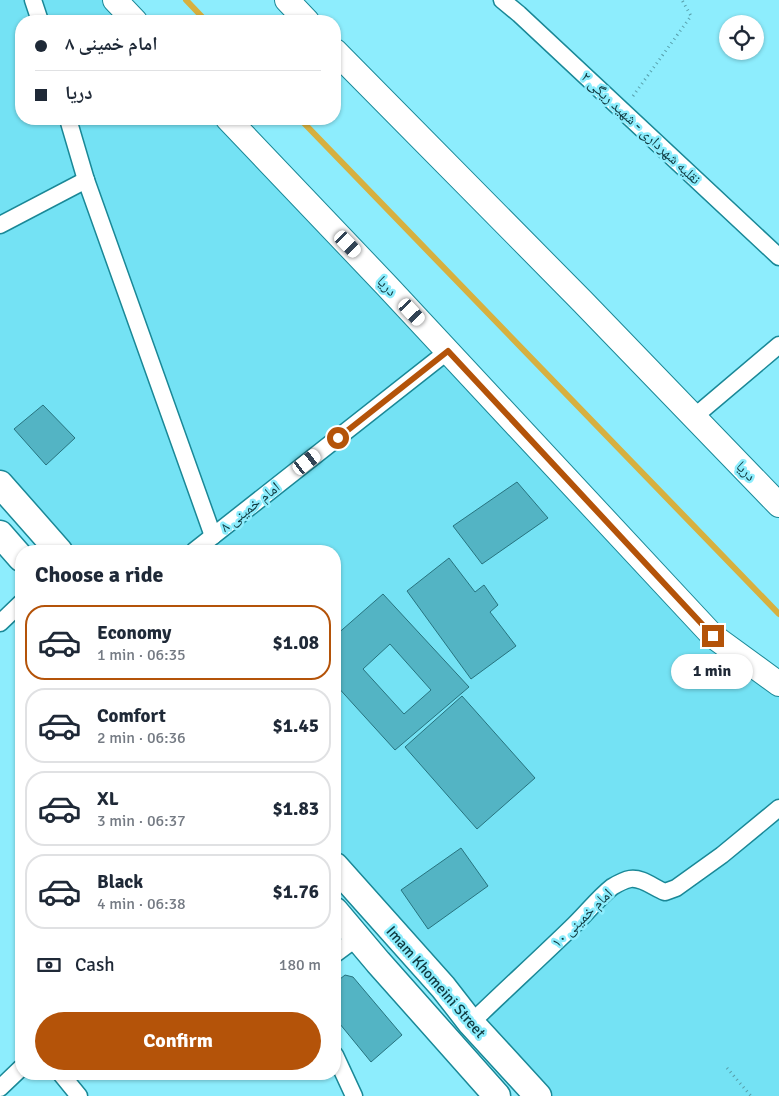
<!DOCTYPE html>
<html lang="en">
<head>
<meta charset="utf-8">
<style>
	:root { --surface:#fff; --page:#f6f6f7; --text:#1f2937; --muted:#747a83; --line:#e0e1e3; --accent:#b45309 }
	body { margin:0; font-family:Signika,"Noto Naskh Arabic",sans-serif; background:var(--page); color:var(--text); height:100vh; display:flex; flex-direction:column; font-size:19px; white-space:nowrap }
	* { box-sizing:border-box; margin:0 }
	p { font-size:16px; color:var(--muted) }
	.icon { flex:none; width:28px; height:28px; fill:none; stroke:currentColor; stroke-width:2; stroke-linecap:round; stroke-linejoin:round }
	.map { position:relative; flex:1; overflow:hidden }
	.details { position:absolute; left:15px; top:545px; width:326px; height:535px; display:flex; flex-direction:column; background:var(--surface); border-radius:20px; box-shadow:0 1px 4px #0004 }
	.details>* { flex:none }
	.top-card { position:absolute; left:15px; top:15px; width:326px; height:110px; border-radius:20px; box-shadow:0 1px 4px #0004; display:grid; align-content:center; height:110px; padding:0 20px; background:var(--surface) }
	.fabs { position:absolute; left:719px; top:15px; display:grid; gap:10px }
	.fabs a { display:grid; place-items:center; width:45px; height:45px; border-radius:50%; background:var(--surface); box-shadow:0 1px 4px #0004; font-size:25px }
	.end { position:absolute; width:22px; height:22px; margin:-11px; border:6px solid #b45309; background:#fff; box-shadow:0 0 0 2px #fff }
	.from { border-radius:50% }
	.bubble { position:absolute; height:35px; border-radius:18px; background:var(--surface); box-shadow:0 1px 4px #0004; font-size:16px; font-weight:700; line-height:35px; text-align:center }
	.car { position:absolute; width:15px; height:30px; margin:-15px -8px; border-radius:6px; box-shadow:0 0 4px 1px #0007; background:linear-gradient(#fff 24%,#345 0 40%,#fff 0 76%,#345 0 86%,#fff 0) }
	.top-card b { display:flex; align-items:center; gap:18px; height:48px; font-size:19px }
	.top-card b+b { border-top:1px solid var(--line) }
	.top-card i { width:12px; height:12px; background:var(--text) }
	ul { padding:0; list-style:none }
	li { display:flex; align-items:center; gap:15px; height:75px; margin:0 10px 8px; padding:0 10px; border:2px solid var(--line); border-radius:20px }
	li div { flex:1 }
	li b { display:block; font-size:19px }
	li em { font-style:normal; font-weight:700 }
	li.current { border-color:var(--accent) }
	li>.icon { width:45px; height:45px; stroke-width:1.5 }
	h2 { padding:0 20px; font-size:22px; line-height:60px }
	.pay { display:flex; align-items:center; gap:12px; height:55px; padding:0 20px; font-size:19px }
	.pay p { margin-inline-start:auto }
	.primary-button { display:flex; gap:10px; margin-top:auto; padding:10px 20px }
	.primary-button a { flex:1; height:58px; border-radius:30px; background:var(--accent); color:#fff; font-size:20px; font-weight:700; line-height:58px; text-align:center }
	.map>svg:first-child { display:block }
	.built { fill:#74e2f4 }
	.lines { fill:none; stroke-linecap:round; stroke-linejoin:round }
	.stream { stroke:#d7b03f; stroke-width:6 }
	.building { fill:#53b4c4; stroke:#27737f; fill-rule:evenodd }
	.street-casing { stroke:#1a8897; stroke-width:19 }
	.secondary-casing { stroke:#1a8897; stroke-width:26 }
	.primary-casing { stroke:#1a8897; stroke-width:29 }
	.path { stroke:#579fab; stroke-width:3; stroke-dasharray:1 4; stroke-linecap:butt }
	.street { stroke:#fff; stroke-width:16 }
	.secondary { stroke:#fff; stroke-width:24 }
	.primary { stroke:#fff; stroke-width:26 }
	.route { stroke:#b45309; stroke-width:6 }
	.labels { text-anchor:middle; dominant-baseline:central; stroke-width:5; stroke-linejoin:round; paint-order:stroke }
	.street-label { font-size:15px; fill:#0f393f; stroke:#8dedfd }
</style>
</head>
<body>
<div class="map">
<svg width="779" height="1096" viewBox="0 0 779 1096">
	<rect width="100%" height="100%" fill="#8dedfd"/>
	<polygon class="built" points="0,0 115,0 135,21 21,21 21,119 227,119 713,636 779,683 779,1096 543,1096 335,861 335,551 61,551 0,483"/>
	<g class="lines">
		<g class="stream">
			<polyline points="186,0 206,21"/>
			<polyline points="300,119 779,614"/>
		</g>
	</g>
	<g class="building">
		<polygon points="43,405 75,438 46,465 14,429"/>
		<polygon points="517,482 548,518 482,564 453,526"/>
		<polygon points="449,558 475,592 484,585 498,605 490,612 516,646 471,679 407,591"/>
		<path d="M383,594L469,687L395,750L335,684V636ZM390,644L431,690L404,714L363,669Z"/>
		<polygon points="462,696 535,778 477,829 405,747"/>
		<polygon points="461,848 488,886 428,929 401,890"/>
		<polygon points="345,975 353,977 402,1035 371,1062 335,1018 335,983"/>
	</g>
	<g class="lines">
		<g class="street-casing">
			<g id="street">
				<polyline points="33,0 40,21"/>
				<polyline points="502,0 519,14 779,257"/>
				<polyline points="68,119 86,180 213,536"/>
				<polyline points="0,225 86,180"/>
				<polyline points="694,417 779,345"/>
				<polyline points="194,551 448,351"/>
				<polyline points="0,623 21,603"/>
				<polyline points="335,954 358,937"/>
				<path d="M471,1023C504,991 538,960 571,928C585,915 597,899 612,887C617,884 624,880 630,879C642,877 654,888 665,892L676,888L722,855L779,808"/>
				<polyline points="335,1055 354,1096"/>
				<polyline points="61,1074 79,1096"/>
				<polyline points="0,1088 21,1068"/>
			</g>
		</g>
		<g class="secondary-casing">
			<g id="secondary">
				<polyline points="115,0 135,21"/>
				<polyline points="287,0 307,21"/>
				<polyline points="335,51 582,301 779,505"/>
				<polyline points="228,119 387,286 713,636 779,684"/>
			</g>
		</g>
		<g class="primary-casing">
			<g id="primary">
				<polyline points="0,484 59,551"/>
				<polyline points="0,534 21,558"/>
				<polyline points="335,866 443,987 471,1023 538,1096"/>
				<polyline points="335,911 378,962 497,1096"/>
			</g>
		</g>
		<g class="path">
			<polyline points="633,96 691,16 682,0"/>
			<polyline points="727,1068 751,1096"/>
		</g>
		<use href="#street" class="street"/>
		<use href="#secondary" class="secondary"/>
		<use href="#primary" class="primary"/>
	</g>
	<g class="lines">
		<polyline class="route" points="338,438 448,351 713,636"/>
	</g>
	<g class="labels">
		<g class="street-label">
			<text transform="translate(641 128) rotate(43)">نقلیه شهرداری - شهید ریگی ۲</text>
			<text transform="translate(387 286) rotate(47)">دریا</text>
			<text transform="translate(746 471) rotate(46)">دریا</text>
			<text transform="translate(250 507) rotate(-38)">امام خمینی ۸</text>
			<text transform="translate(582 918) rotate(-44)">امام خمینی ۱۰</text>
			<text transform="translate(436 982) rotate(49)">Imam Khomeini Street</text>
		</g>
	</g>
</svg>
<div class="fabs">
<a><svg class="icon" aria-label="locate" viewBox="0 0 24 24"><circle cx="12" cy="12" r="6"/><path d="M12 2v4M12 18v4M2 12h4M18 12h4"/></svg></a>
</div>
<i class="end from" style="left:338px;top:438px"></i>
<i class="end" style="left:713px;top:636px"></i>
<div class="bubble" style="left:671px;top:654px;width:82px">1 min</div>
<i class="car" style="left:348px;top:244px;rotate:136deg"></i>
<i class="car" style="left:412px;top:312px;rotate:137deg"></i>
<i class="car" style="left:307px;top:462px;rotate:52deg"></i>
<div class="top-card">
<b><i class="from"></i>امام خمینی ۸</b>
<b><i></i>دریا</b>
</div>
<section class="details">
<h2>Choose a ride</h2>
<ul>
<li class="current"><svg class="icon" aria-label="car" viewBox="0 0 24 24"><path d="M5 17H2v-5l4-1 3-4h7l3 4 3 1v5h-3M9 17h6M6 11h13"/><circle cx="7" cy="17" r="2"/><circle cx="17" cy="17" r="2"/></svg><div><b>Economy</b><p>1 min · 06:35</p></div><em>$1.08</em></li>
<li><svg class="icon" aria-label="car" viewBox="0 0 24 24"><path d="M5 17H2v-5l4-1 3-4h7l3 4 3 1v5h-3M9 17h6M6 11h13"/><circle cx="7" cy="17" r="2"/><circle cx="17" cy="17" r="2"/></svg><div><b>Comfort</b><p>2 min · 06:36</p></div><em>$1.45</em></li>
<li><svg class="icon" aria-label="car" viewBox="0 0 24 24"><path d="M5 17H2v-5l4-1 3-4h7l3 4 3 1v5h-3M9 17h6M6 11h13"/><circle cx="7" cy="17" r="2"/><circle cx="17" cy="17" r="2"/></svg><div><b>XL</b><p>3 min · 06:37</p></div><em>$1.83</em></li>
<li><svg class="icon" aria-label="car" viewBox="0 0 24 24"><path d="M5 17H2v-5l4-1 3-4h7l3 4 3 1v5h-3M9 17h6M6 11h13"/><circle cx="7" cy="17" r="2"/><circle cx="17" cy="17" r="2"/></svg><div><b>Black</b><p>4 min · 06:38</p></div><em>$1.76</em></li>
</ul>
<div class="pay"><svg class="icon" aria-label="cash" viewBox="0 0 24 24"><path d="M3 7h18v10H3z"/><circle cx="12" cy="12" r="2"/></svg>Cash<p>180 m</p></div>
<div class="primary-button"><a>Confirm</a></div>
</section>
</div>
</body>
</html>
